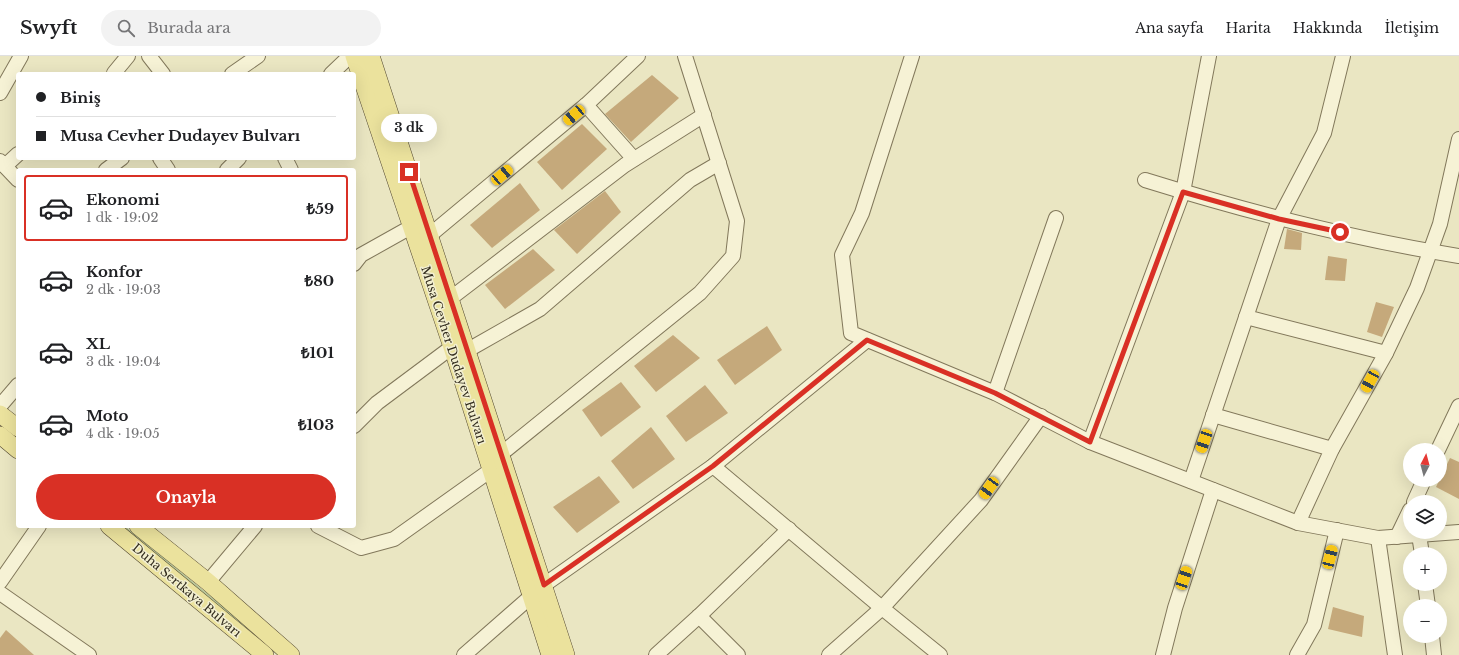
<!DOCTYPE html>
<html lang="tr">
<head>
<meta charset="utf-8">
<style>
	:root { --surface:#fff; --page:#f2f2f2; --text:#202124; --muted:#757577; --line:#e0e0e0; --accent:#d93025 }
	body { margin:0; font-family:"Libre Baskerville",serif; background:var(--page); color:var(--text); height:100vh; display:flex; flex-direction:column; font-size:15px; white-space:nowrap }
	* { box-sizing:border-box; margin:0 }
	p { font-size:13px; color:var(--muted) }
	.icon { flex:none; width:22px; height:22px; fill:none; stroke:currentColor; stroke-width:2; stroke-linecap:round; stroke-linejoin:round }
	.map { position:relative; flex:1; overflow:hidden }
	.drawer { position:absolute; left:16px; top:112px; width:340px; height:360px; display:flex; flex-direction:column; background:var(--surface); border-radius:4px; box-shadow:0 4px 16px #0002 }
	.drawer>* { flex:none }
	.banner { position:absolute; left:16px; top:16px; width:340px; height:88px; border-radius:4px; box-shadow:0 4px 16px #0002; display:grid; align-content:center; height:88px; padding:0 20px; background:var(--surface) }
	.needle { width:26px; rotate:6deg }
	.buttons { position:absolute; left:1403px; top:387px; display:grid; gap:8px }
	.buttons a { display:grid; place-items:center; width:44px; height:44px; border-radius:50%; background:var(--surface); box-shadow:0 4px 16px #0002; font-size:20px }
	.end { position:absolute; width:18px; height:18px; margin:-9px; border:5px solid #d93025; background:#fff; box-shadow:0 0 0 2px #fff }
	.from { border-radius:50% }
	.bubble { position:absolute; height:28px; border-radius:14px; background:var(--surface); box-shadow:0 4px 16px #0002; font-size:13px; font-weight:700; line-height:28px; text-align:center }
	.car { position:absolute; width:12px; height:24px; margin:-12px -6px; border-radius:5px; box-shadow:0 0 3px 1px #0007; background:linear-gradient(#f5c518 24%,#345 0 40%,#f5c518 0 76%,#345 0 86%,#f5c518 0) }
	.banner b { display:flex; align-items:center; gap:14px; height:38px; font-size:15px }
	.banner b+b { border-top:1px solid var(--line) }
	.banner i { width:10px; height:10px; background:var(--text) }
	ul { padding:7px 0 0; list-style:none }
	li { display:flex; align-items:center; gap:12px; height:66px; margin:0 8px 6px; padding:0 12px; border:2px solid transparent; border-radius:4px }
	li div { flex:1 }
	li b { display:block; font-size:15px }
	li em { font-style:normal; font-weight:700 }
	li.active { border-color:var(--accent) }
	li>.icon { width:36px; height:36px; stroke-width:1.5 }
	.primary-button { display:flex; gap:8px; margin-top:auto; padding:8px 20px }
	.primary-button a { flex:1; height:46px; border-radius:24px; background:var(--accent); color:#fff; font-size:16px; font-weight:700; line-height:46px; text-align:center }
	header { display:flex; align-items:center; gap:24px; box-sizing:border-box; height:56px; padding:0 20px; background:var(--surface); border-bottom:1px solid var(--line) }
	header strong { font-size:19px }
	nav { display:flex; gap:22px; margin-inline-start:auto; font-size:14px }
	.search { width:280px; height:36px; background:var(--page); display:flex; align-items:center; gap:10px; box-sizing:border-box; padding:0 14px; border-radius:22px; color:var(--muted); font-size:15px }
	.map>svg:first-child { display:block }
	.green { fill:#b8c797 }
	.building { fill:#c5a97b }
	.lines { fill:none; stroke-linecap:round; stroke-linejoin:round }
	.minor-casing { stroke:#82785b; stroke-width:16 }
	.major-casing { stroke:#50452f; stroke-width:18 }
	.minor { stroke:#f6f2d5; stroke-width:14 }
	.major { stroke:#ebe29d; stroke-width:17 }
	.route { stroke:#d93025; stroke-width:5 }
	.labels { text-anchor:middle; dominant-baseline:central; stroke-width:3; stroke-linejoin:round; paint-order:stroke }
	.street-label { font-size:12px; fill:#332d1e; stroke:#f2efd1 }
</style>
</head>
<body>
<header>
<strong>Swyft</strong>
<div class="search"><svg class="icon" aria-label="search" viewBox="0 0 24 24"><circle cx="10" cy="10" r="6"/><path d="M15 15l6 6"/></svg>Burada ara</div>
<nav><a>Ana sayfa</a><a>Harita</a><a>Hakkında</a><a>İletişim</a></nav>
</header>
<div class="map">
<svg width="1459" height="599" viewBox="0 0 1459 599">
	<rect width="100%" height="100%" fill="#eae6c2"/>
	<polygon class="green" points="121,470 125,470 264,584 281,599 277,599 262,586"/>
	<g class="building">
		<polygon points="652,19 679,42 631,86 605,58"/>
		<polygon points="582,68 607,93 562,134 537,106"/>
		<polygon points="520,127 540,154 492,192 470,169"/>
		<polygon points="605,135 621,156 577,198 554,174"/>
		<polygon points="1287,173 1302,177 1301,194 1284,193"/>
		<polygon points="533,193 555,214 505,253 485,229"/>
		<polygon points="1328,200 1347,203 1345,225 1325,224"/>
		<polygon points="1376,246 1394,251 1382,281 1367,276"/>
		<polygon points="767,270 782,294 735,329 717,304"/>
		<polygon points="673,279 700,302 656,336 634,310"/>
		<polygon points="621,326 641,351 601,381 582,354"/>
		<polygon points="705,329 728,357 686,386 666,360"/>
		<polygon points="651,371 675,403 633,433 611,405"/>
		<polygon points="1450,402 1459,406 1459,443 1436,431"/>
		<polygon points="599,420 620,446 577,477 553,451"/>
		<polygon points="1333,551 1364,560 1362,581 1328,573"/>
		<polygon points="6,574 34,599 0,599 0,582"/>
	</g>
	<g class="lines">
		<g class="minor-casing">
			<g id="minor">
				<polyline points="149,0 163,18"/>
				<polyline points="912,0 862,157 842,199 851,277 995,337 1090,386 1298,467 1378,482 1459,476"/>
				<polyline points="115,18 114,17 128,0"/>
				<polyline points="232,18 258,0"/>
				<polyline points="331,18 350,0"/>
				<polyline points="0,37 21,0"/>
				<polyline points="586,49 634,103"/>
				<polyline points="160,102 168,114"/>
				<polyline points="285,102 291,114"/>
				<polyline points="0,105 18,124"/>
				<polyline points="5,110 18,98"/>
				<polyline points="106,114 122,102"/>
				<polyline points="227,114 239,102"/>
				<path d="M1145,124C1248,156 1353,183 1459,200"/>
				<polyline points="430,179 586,49 638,0"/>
				<polyline points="354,208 361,199 411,171"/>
				<polyline points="451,242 625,109 704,59"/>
				<polyline points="1246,261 1386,297"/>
				<polyline points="468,294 540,253 690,124 719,107"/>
				<polyline points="995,337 1056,162"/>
				<polyline points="0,350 18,329"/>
				<polyline points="1213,359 1332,393"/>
				<polyline points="354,370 377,347 452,291"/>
				<polyline points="1090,386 1183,136 1209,0"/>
				<polyline points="1438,394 1459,350"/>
				<polyline points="501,398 700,237 733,200 737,165 685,0"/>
				<polyline points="713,410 882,552 940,599"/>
				<polyline points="1191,425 1279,163 1324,77 1343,0"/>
				<polyline points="1414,446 1424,424"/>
				<polyline points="1298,467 1332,393 1386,297 1417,232 1440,168 1459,83"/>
				<polyline points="318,470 361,492 394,483 491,414"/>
				<polyline points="1419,479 1422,498"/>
				<polyline points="1397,481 1410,454"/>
				<polyline points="1378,482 1395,599"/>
				<polyline points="0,526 39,470"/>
				<polyline points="208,526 255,470"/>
				<polyline points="1425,528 1428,550"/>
				<polyline points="0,537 89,599"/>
				<polyline points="699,560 738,599"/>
				<polyline points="1432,580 1434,599"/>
				<polyline points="464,599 544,529 713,410 867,284"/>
				<polyline points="656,599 699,560 789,473"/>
				<polyline points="829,599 882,552 981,444 1041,360"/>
				<polyline points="1163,599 1175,552 1213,434"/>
				<polyline points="1297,599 1314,569 1337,474"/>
			</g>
		</g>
		<g class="major-casing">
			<g id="major">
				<polyline points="354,0 452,291 550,599"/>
				<polyline points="371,0 566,599"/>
				<polyline points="0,358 18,372"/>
				<polyline points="0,379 18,394"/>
				<polyline points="109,470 265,599"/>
				<polyline points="138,470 208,526 291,599"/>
			</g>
		</g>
		<use href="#minor" class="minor"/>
		<use href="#major" class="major"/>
	</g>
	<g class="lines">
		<polyline class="route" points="409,116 544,529 713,410 867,284 995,337 1090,386 1183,136 1279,163 1340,176"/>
	</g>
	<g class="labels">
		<g class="street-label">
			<text transform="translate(454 299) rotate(72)">Musa Cevher Dudayev Bulvarı</text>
			<text transform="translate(187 534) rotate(40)">Duha Sertkaya Bulvarı</text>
		</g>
	</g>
</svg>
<div class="buttons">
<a><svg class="needle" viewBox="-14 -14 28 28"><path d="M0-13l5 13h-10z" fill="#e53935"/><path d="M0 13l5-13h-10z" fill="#757577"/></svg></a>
<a><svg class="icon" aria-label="layers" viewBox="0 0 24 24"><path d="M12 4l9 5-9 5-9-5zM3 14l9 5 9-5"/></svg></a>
<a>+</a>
<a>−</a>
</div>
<i class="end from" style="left:1340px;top:176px"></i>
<i class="end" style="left:409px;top:116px"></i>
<div class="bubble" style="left:381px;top:58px;width:56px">3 dk</div>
<i class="car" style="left:574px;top:59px;rotate:230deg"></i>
<i class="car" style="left:502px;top:119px;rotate:50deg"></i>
<i class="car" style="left:1370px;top:325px;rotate:209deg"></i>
<i class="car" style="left:1204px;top:385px;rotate:199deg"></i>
<i class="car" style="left:989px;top:432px;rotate:216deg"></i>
<i class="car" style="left:1330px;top:501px;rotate:14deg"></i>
<i class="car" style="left:1184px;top:522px;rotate:18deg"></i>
<div class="banner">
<b><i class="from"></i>Biniş</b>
<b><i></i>Musa Cevher Dudayev Bulvarı</b>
</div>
<section class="drawer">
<ul>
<li class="active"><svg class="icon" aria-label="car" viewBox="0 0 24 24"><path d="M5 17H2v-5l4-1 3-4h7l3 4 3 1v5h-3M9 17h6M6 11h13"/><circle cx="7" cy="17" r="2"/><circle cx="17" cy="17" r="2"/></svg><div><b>Ekonomi</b><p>1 dk · 19:02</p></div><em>₺59</em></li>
<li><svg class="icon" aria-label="car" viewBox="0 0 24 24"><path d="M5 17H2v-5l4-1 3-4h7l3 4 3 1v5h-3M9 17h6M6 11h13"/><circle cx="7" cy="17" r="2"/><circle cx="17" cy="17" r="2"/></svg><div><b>Konfor</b><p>2 dk · 19:03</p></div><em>₺80</em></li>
<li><svg class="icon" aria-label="car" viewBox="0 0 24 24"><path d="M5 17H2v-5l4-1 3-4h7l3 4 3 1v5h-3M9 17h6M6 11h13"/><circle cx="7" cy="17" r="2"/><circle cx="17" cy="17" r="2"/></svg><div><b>XL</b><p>3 dk · 19:04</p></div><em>₺101</em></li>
<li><svg class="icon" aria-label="car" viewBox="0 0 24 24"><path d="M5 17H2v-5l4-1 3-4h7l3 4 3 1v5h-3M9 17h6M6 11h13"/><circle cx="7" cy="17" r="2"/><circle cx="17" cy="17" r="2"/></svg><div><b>Moto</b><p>4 dk · 19:05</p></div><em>₺103</em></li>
</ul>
<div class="primary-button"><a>Onayla</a></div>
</section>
</div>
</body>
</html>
